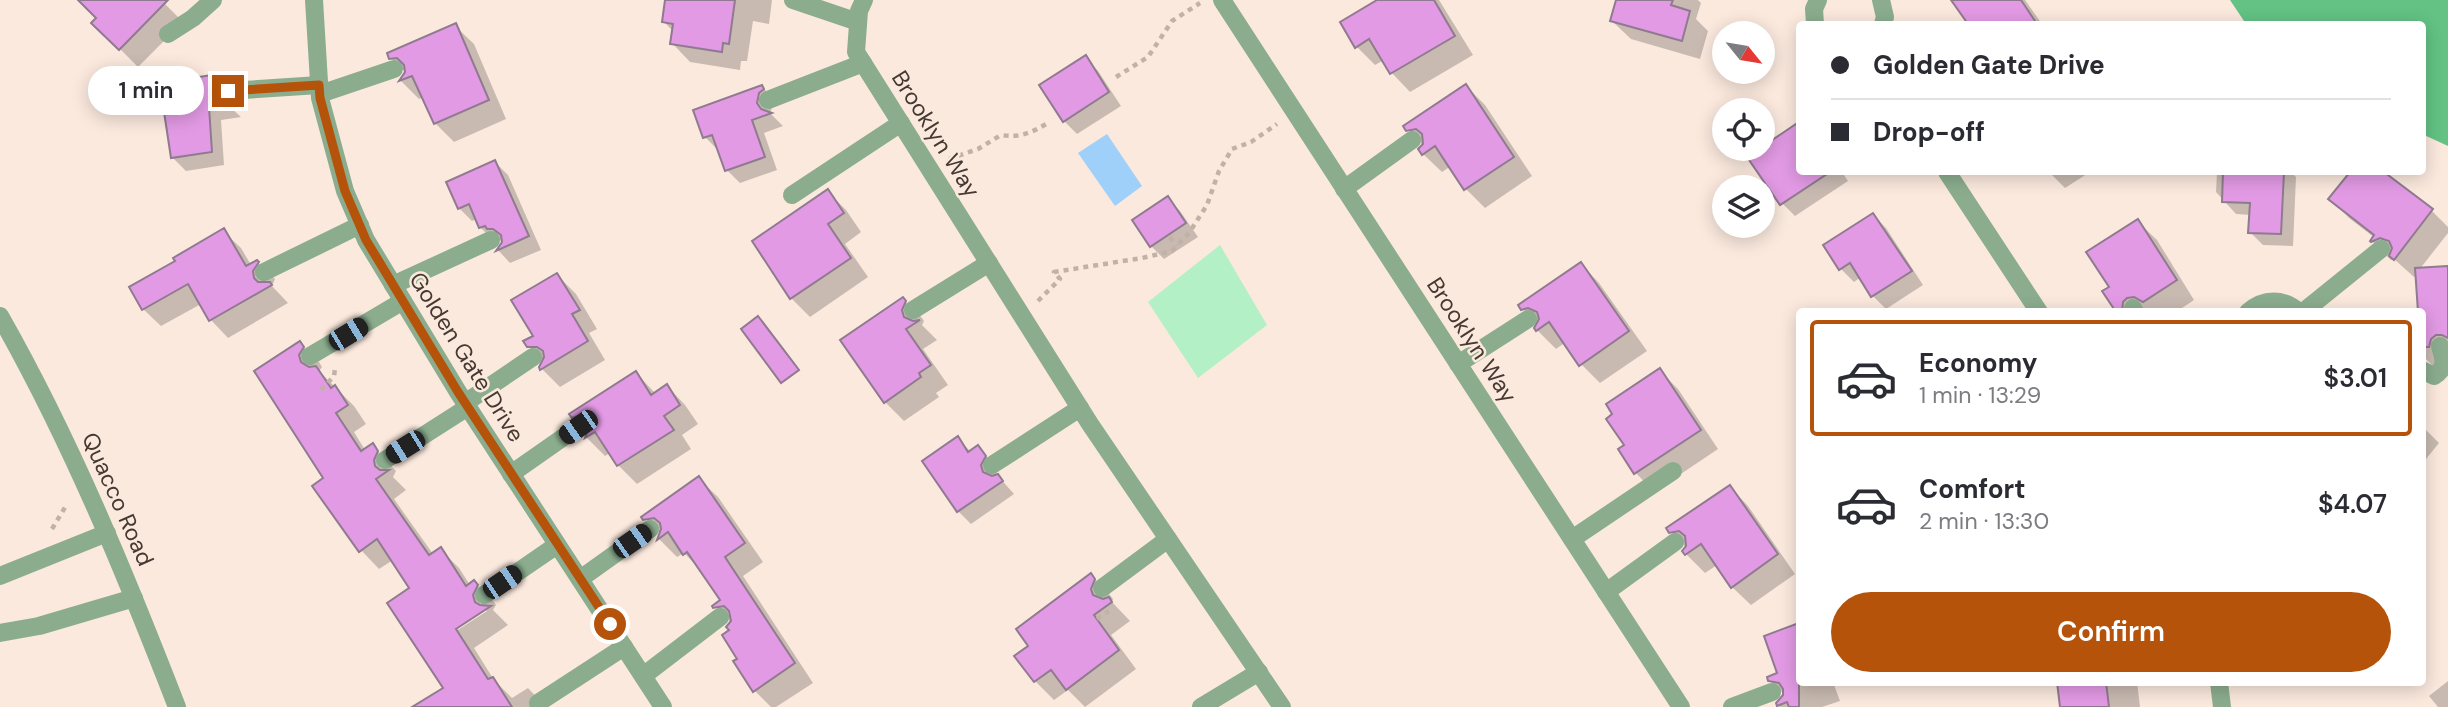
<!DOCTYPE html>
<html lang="en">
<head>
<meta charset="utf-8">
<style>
	:root { --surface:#fff; --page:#f2f2f3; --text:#2b2b33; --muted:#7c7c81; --line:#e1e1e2; --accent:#b45309 }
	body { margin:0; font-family:"DM Sans",sans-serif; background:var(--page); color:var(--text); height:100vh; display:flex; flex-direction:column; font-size:26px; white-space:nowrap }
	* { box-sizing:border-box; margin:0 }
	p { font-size:23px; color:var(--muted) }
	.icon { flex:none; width:38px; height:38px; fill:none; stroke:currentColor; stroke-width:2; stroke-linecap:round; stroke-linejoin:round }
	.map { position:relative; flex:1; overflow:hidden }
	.panel { position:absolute; left:1796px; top:308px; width:630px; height:378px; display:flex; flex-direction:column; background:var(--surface); border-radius:7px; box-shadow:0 4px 18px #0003 }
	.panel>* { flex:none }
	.guide { position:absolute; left:1796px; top:21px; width:630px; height:154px; border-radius:7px; box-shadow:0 4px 18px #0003; display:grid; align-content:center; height:154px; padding:0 35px; background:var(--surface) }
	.needle { width:46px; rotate:120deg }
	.buttons { position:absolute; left:1712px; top:21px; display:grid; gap:14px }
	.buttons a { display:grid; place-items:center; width:63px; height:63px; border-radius:50%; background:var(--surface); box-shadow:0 4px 18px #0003; font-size:35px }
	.end { position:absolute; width:32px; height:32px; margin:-16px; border:9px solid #b45309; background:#fff; box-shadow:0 0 0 4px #fff }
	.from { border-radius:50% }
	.bubble { position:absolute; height:49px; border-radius:24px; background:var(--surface); box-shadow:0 4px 18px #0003; font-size:23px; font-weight:600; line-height:49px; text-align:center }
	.car { position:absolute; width:21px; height:42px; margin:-21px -10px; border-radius:9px; box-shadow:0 0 5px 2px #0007; background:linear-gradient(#222 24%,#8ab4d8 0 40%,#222 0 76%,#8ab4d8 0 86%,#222 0) }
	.guide b { display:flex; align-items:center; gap:24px; height:66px; font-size:26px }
	.guide b+b { border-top:2px solid var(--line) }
	.guide i { width:18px; height:18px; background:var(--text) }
	ul { padding:12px 0 0; list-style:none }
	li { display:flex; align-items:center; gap:21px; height:116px; margin:0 14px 10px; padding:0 21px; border:4px solid transparent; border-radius:7px }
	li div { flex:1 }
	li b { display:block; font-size:26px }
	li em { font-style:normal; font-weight:600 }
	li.active { border-color:var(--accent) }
	li>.icon { width:63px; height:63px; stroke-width:1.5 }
	.cta { display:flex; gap:14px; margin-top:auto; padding:14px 35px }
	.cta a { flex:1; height:80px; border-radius:42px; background:var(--accent); color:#fff; font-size:28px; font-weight:600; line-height:80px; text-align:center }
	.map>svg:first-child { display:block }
	.green { fill:#b3f0c5 }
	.forest { fill:#63c284 }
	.water { fill:#9ed0f9 }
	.shadow { fill:#0003; fill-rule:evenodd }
	.building { fill:#e29ae4; stroke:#8f7a8f; stroke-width:2 }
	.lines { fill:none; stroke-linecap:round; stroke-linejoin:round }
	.path { stroke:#c1b1a7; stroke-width:4.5; stroke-dasharray:5 5; stroke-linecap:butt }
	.service { stroke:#8bad8e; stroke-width:18 }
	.minor { stroke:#8bad8e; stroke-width:18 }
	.tertiary { stroke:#8bad8e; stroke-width:18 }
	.route { stroke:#b45309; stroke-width:9 }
	.labels { text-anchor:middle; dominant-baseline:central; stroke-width:5; stroke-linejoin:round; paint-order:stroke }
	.street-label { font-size:23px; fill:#453932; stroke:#fbe9de }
</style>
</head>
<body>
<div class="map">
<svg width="2448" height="707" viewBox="0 0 2448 707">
	<rect width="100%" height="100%" fill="#fbe9de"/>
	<polygon class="green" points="1220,245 1267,325 1198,378 1148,302"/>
	<polygon class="forest" points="2230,0 2448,0 2448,146 2422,134 2422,24 2246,24"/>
	<polygon class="water" points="1107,134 1142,186 1115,206 1078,153"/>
	<g class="shadow">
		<polygon points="80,0 161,0 183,22 138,67 94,23 98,18"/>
		<polygon points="678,0 772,0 769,24 753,21 747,61 741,61 740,70 690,62 672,43 673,31 664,22"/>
		<polygon points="1380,0 1439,0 1473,55 1410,92 1392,73 1384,60 1375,65 1356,46"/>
		<polygon points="1618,0 1698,0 1701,3 1696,19 1708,31 1700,59 1631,39 1612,21"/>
		<polygon points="1958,0 2025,0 2042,24 1969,24"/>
		<polygon points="455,26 474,44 506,119 454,142 435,123 424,97 419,99 401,81 406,73 391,58"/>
		<polygon points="1085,58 1098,71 1121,106 1077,134 1064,121 1041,86"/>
		<polygon points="225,75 238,88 231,98 229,106 241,117 221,120 224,165 186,171 173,158 177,92"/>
		<polygon points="1466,86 1485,105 1532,176 1485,208 1466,189 1451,166 1442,172 1423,154 1423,146 1407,129"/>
		<polygon points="762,87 775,100 770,113 783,126 764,133 777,170 740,183 727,170 718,150 705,137"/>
		<polygon points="1799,126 1799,172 1842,172 1848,181 1795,216 1782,203"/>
		<polygon points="495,162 508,175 541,250 510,263 498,250 503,243 498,238 493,240 480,227 477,219 472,221 459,208"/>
		<polygon points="2049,172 2090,172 2065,188"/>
		<polygon points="2217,172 2291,172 2296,177 2293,246 2263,245 2250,232 2251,215 2236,214 2216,192"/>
		<polygon points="2352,172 2381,172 2432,211 2448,227 2448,233 2419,270 2448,268 2448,363 2433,366 2422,355 2422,312 2417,273 2414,277 2394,259 2391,260 2372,241 2375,238 2349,218 2331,199"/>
		<polygon points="828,192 846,210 861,232 845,244 868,277 810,317 791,298"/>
		<polygon points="1167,198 1180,211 1198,237 1164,259 1151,246 1135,221"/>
		<polygon points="1873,215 1886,228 1923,285 1886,309 1873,296 1861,277 1854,282 1841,269"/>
		<polygon points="2138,222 2157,240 2194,300 2176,312 2118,312 2111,288"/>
		<polygon points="223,231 241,248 251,265 257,262 275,279 272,286 288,303 228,338 211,320 201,304 161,326 143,309 177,262"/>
		<polygon points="1581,264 1599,283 1647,351 1600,383 1581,364 1566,342 1556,349 1537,330 1538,324 1523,309"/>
		<polygon points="557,275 576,294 597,329 589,333 605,360 560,387 542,369 544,362 528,346 535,336"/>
		<polygon points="903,299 922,318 924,321 922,325 937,340 923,349 948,385 936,393 939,397 904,421 885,402"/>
		<path d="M300,344L319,362L322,367L319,371L354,406L366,424L354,432L365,450L372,445L396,471L393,477L406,490L394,499L433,554L440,549L459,568L470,585L474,583L493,601L496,605L493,610L508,625L474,648L494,680L512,698L528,688L546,707H425L445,688L411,589L393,560L379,569L361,550L326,478L257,372ZM484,608L487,611L450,635L448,632Z"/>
		<polygon points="1659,370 1678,389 1718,449 1654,492 1636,473 1620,450 1626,446"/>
		<polygon points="636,373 656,394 667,386 685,405 698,424 682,435 691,449 637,484 618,465 610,453 605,456 587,438 589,433 573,416"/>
		<polygon points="2422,426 2439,443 2422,464"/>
		<polygon points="957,438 971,452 978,447 998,470 994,478 998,476 1014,494 971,524 958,511"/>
		<polygon points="699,479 718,497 763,562 743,576 813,683 776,707 771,707 754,690 740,659 731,623 714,606 723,601 701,570 684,553 677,557 659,539 661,535 644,517"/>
		<polygon points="1730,487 1748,506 1795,574 1751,605 1732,587 1717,565 1705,573 1686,554 1684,551 1686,548 1670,531"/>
		<polygon points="1091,575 1109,594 1113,599 1112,602 1130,621 1111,635 1136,669 1085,707 1068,690 1054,700 1035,681 1031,646"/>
		<polygon points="1799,625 1799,682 1833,682 1840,701 1822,707 1780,707 1778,705 1785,695 1770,680 1779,674"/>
		<polygon points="2448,681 2448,707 2438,707 2429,696"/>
		<polygon points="2059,682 2137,682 2140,707 2062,707"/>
	</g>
	<g class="building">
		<polygon points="78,0 168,0 119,50 91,23 96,18"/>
		<polygon points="665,0 735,0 729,44 723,43 722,52 670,44 673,24 662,22"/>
		<polygon points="1377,0 1434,0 1455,36 1390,74 1369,39 1355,48 1340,22"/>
		<polygon points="1616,0 1673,0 1671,5 1690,11 1682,41 1610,21"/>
		<polygon points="1951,0 2021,0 2037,24 1968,24"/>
		<polygon points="456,23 489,100 434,124 412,76 399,81 405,72 404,65 397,58 389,59 387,53"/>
		<polygon points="1086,55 1109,92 1063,122 1039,85"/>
		<polygon points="225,73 226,80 218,85 217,92 222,101 230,104 209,107 212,152 171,158 161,92 175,90 173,81"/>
		<polygon points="1466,84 1514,157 1464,190 1435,146 1422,155 1418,149 1423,144 1422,134 1416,129 1406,131 1403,126"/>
		<polygon points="762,85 764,89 759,93 757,103 761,109 772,113 752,120 765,157 725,171 712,135 703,138 693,110"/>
		<polygon points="1799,122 1799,172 1830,172 1780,205 1747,157"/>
		<polygon points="495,160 529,236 496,251 502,242 501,235 493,229 487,229 485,226 479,228 469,204 458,209 446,182"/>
		<polygon points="2223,172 2284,172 2281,234 2248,233 2250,203 2222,202"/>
		<polygon points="2350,172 2384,172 2433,209 2394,260 2389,256 2392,248 2389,241 2380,238 2371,242 2370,241 2374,235 2328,199"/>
		<polygon points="828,189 844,213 828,224 851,258 790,299 752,241"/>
		<polygon points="1168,196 1186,223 1150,247 1132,220"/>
		<polygon points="1873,213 1912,271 1871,297 1850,263 1839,270 1823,245"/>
		<polygon points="2138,219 2177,280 2143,302 2134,297 2127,298 2123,302 2122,312 2116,312 2102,291 2109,287 2086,252"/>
		<polygon points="224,228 246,266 257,260 259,262 253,271 254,278 258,282 270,282 272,285 209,321 188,284 142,310 129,287 175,261 173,258"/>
		<polygon points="1581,262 1629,331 1579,366 1549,322 1536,331 1534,328 1539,319 1537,312 1528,308 1521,310 1518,305"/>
		<polygon points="2448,266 2448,338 2442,335 2436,335 2431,339 2429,347 2422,347 2422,312 2418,312 2415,268"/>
		<polygon points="557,273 580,310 572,314 588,341 540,370 539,367 544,357 543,351 537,347 527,347 523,341 533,336 511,300"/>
		<polygon points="903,297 906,301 902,310 904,317 913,321 920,320 906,329 931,365 919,373 921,377 884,403 840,340"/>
		<polygon points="758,316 799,370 781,383 741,329"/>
		<polygon points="300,341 304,347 299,355 301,362 309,367 316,366 331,388 335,385 348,405 336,413 361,451 373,443 378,451 374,460 375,466 380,470 389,470 376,479 429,555 441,547 466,586 474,580 478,585 473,595 475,602 480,605 491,606 456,629 488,679 493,677 512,707 412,707 443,688 387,603 409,588 377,539 359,552 312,486 323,478 254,371"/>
		<polygon points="1660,368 1701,430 1634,474 1618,449 1624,445 1606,419 1612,414 1606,404"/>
		<polygon points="636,371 651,395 667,384 680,405 664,416 674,430 617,466 595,432 585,438 589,427 587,420 578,416 572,418 569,414"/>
		<polygon points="958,436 968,452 978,445 986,456 981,465 983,472 992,476 998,474 1003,481 957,512 922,461"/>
		<polygon points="699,476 745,543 725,557 795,663 753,692 733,661 737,659 722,635 729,630 726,627 731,621 729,611 724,606 713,608 712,606 720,600 687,552 683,555 668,532 657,540 661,529 660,523 654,518 643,520 641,517"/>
		<polygon points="1730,485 1778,554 1731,588 1701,544 1685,555 1682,551 1686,546 1685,536 1679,531 1669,533 1666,528"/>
		<polygon points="1091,573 1095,579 1091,589 1093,595 1103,599 1109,597 1112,602 1094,615 1119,650 1066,690 1051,670 1034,682 1014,656 1028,646 1016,629"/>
		<polygon points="1799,623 1799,707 1789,707 1787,702 1777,706 1776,703 1783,695 1783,689 1779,683 1768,681 1767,677 1777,673 1764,636"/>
		<polygon points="2057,682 2106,682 2109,707 2060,707"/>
	</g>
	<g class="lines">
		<g class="path">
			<polyline points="1116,77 1148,57 1172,21 1200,3"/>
			<path d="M949,159L978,149L1001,135C1020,138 1031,133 1048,123"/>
			<polyline points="1170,237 1176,246"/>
			<polyline points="1038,301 1060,279 1054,272 1142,258 1172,251 1189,233 1207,205 1219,171 1232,149 1251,142 1277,124"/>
			<polyline points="321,390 334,376 335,369"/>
			<polyline points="52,529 67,504"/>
			<polyline points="1097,619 1109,611"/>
		</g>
		<g class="service">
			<polyline points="793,0 858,22"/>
			<polyline points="168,34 193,18 213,0"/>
			<polyline points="228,91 319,85"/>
			<polyline points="320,94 394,69"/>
			<polyline points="768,100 863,63"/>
			<polyline points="1344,189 1412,140"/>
			<polyline points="792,195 901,123"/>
			<polyline points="264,272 360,225"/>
			<polyline points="393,285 491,240"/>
			<polyline points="2133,308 2135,312"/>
			<polyline points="913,310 989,263"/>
			<polyline points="2303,312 2381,249"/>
			<polyline points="310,356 403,301"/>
			<polyline points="1458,364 1528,319"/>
			<path d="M2422,370L2434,376C2447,368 2444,359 2440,346"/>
			<polyline points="465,403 533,357"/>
			<polyline points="385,460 468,407"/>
			<polyline points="992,465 1080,408"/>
			<polyline points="511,474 578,427"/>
			<polyline points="1572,539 1673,471"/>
			<polyline points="580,579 650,529"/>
			<polyline points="1102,588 1168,539"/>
			<polyline points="1606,592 1675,542"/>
			<polyline points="484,595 557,545"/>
			<polyline points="643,676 720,617"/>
			<polyline points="538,703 624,647"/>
			<polyline points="1201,707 1259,672"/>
			<polyline points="1732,707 1772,692"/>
		</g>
		<g class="minor">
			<polyline points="314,0 320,98 345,191 366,240 458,392 663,707"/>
			<polyline points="864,0 859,11 856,52 1090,424 1282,707"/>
			<polyline points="1222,0 1681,707"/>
			<polyline points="1881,0 1885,17 1883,24"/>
			<polyline points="1815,24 1814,9 1818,0"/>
			<polyline points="1947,172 2039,312"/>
			<path d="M2248,312C2264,298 2283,298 2299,312"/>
			<polyline points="0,576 107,533"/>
			<polyline points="0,633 39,626 134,598"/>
			<polyline points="2219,682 2222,707"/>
		</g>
		<path class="tertiary" d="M0,316C71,441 125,573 177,707"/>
	</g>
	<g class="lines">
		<polyline class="route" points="228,91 319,85 320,98 345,191 366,240 458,392 610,624"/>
	</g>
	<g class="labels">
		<g class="street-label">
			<text transform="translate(936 134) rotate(58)">Brooklyn Way</text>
			<text transform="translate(1472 340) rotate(57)">Brooklyn Way</text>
			<text transform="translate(467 357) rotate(58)">Golden Gate Drive</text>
			<text transform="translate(118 499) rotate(66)">Quacco Road</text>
		</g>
	</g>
</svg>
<div class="buttons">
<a><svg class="needle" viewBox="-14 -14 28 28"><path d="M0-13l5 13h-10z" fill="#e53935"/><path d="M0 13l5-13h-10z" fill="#7c7c81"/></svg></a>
<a><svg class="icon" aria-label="locate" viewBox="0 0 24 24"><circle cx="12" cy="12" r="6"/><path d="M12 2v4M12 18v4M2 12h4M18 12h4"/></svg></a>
<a><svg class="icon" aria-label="layers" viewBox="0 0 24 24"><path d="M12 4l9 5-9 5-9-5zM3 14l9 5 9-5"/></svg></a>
</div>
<i class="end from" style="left:610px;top:624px"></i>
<i class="end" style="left:228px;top:91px"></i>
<div class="bubble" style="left:88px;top:66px;width:116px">1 min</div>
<i class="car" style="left:348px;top:334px;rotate:59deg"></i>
<i class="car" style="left:578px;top:427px;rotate:235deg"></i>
<i class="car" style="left:405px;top:447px;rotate:238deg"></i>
<i class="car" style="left:632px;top:541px;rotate:55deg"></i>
<i class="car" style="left:502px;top:582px;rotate:56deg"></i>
<div class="guide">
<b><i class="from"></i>Golden Gate Drive</b>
<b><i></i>Drop-off</b>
</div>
<section class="panel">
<ul>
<li class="active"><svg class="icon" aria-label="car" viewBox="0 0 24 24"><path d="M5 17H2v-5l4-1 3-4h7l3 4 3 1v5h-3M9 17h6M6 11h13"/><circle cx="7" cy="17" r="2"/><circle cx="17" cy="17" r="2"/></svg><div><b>Economy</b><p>1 min · 13:29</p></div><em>$3.01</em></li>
<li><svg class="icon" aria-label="car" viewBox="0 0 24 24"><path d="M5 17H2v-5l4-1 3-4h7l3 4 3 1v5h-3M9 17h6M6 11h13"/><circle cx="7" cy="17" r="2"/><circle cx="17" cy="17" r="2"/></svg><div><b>Comfort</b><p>2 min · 13:30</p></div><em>$4.07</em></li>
</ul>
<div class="cta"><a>Confirm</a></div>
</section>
</div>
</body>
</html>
